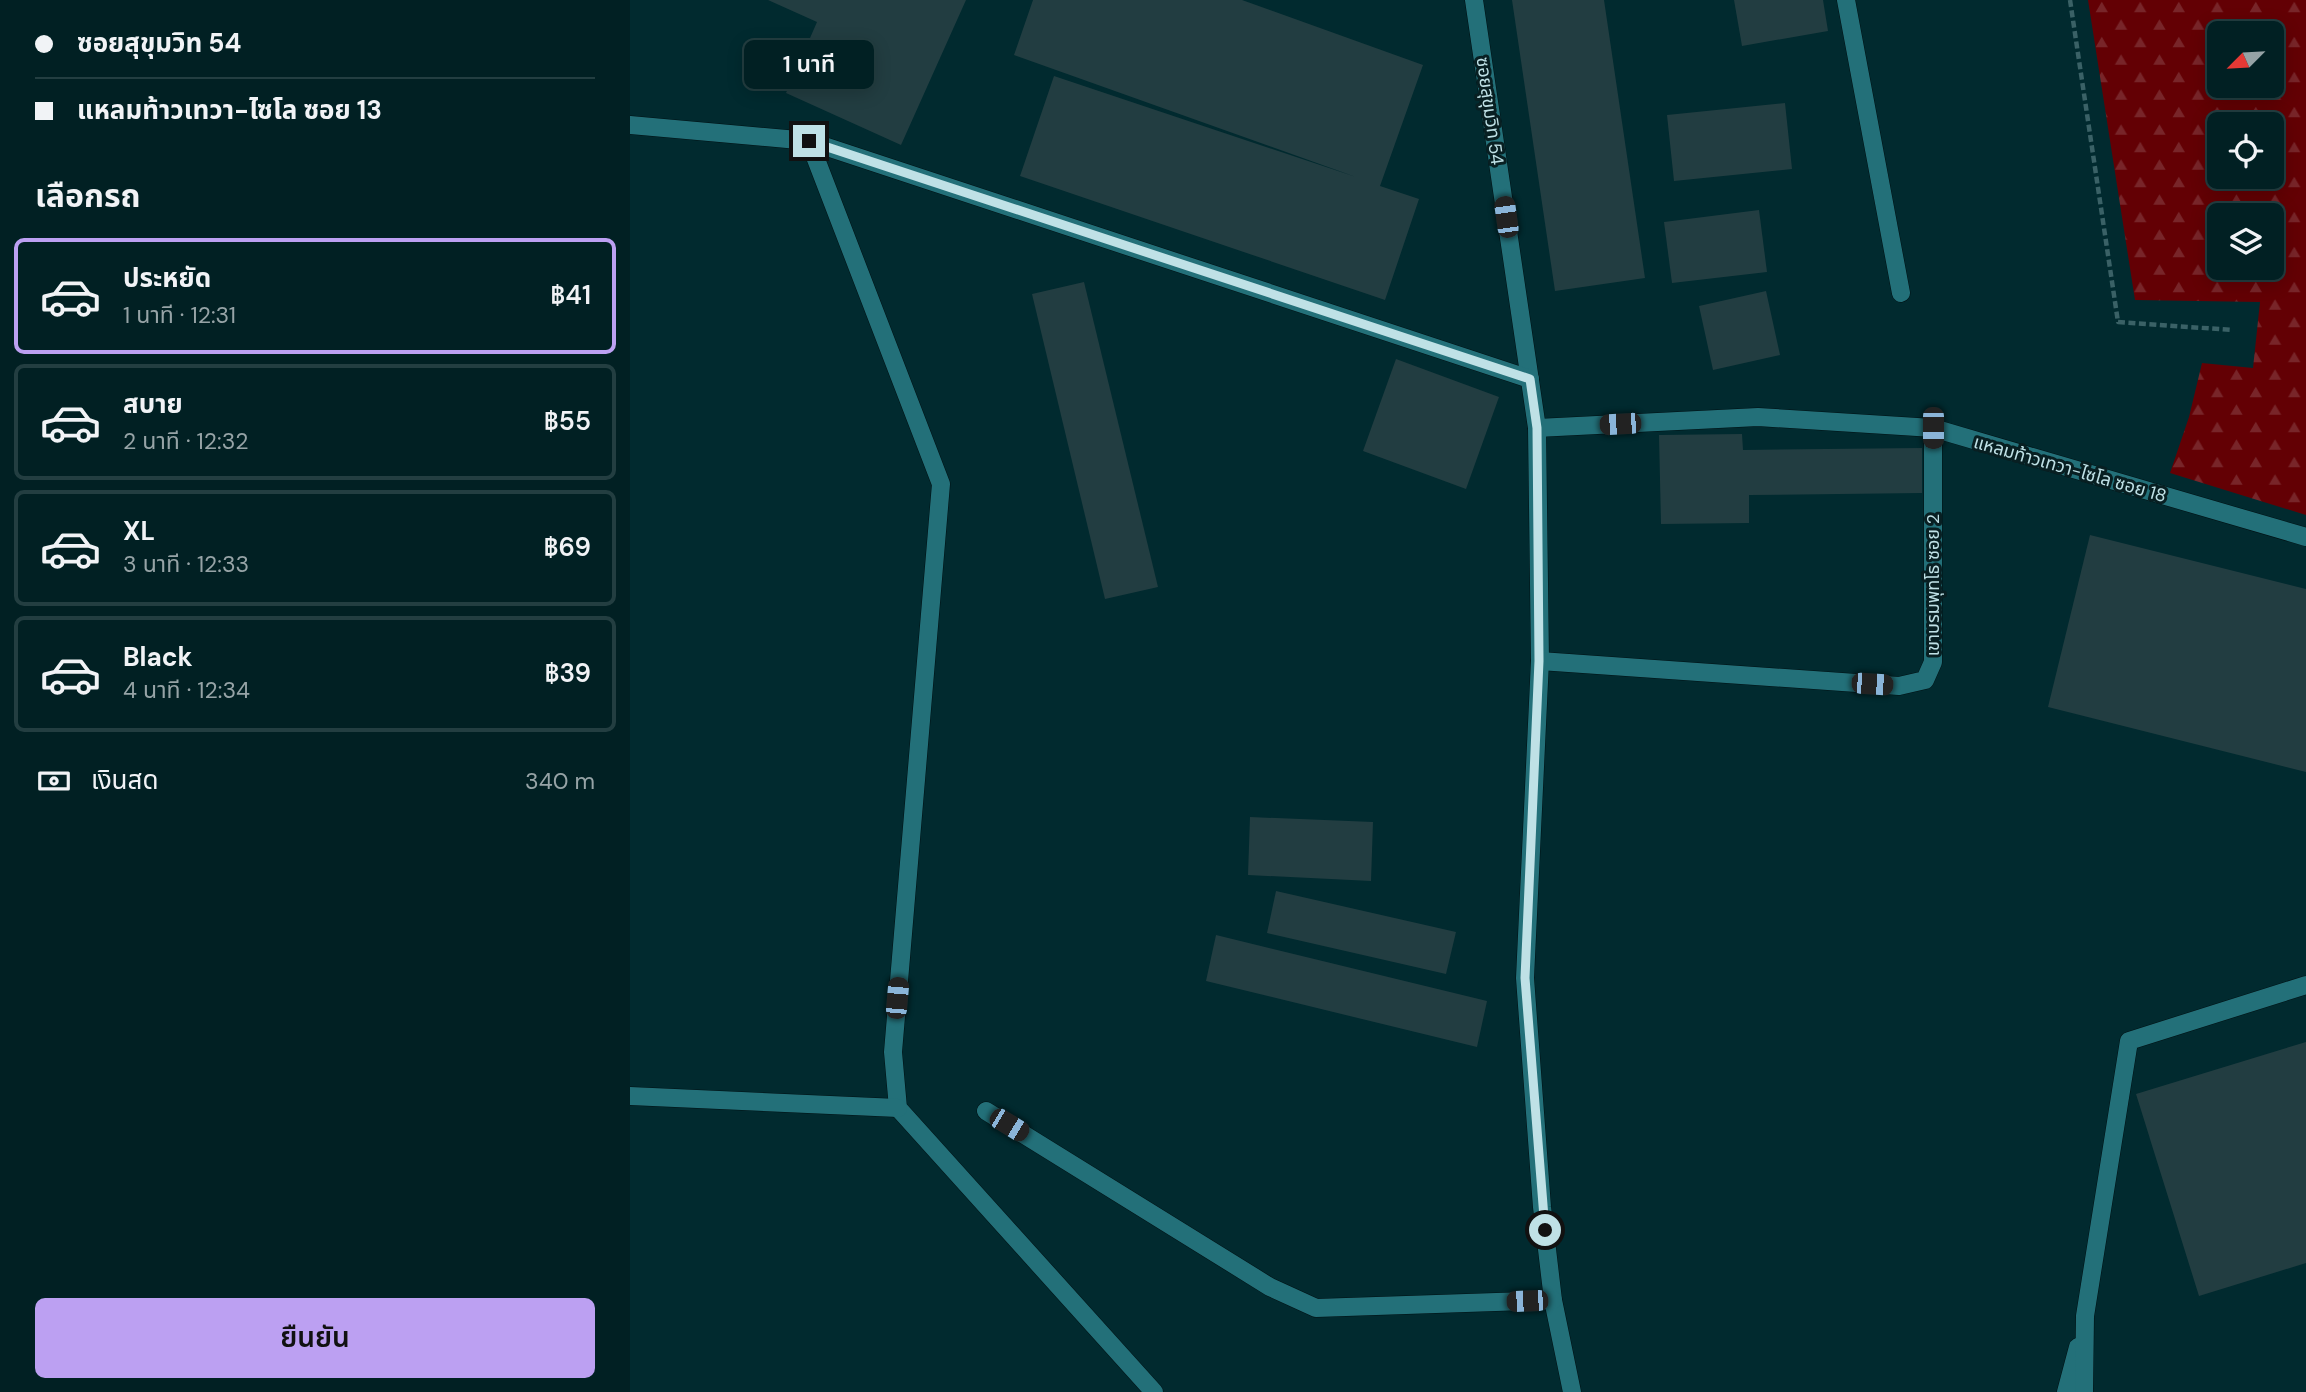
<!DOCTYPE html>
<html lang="th">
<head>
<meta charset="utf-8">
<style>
	:root { --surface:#012023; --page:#0b282b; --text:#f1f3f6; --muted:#96a3a6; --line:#233e41; --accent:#bca0f2 }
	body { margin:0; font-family:"DM Sans","Noto Sans Thai",sans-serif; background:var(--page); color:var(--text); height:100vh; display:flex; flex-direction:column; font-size:26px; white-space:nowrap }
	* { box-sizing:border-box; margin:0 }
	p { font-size:23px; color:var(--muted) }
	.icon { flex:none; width:38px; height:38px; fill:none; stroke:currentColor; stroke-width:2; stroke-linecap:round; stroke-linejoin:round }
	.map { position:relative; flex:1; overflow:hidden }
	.panel { display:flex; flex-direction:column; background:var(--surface); width:630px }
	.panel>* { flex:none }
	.guide { display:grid; align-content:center; height:154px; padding:0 35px; background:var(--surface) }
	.needle { width:46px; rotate:246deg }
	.buttons { position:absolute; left:1577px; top:21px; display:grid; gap:14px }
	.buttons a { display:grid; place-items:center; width:77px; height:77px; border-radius:10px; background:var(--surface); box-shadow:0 4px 18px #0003,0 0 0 2px var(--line); font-size:35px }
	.end { position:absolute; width:32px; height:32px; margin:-16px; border:9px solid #bfe1e6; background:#111; box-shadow:0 0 0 4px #111 }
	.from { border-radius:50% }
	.bubble { position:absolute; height:49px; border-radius:10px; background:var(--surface); box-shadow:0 4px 18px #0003,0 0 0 2px var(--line); font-size:23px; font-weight:600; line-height:49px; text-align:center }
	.car { position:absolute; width:21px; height:42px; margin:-21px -10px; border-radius:9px; box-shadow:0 0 5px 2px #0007; background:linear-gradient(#222 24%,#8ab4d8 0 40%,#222 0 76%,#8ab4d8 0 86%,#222 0) }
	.guide b { display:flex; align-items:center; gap:24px; height:66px; font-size:26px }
	.guide b+b { border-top:2px solid var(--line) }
	.guide i { width:18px; height:18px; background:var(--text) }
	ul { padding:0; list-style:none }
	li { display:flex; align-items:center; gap:21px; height:116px; margin:0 14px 10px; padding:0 21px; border:4px solid var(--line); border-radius:10px }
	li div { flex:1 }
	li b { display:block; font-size:26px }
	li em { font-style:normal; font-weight:600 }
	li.selected { border-color:var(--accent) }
	li>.icon { width:63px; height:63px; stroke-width:1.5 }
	h2 { padding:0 35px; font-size:32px; line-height:84px }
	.pay { display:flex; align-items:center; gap:18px; height:77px; padding:0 35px; font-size:26px }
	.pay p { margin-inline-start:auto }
	.action { display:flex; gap:14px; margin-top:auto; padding:14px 35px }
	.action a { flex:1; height:80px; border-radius:10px; background:var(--accent); color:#111; font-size:28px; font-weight:600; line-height:80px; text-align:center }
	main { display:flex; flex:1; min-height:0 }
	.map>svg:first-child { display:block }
	.forest { fill:url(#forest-firs); fill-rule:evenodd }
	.building { fill:#223d41 }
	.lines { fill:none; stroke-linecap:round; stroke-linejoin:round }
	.minor-casing { stroke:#001114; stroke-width:19 }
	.path { stroke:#3a6166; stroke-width:4.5; stroke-dasharray:7 3.5; stroke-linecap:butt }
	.minor { stroke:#237079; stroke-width:18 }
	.route { stroke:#bfe1e6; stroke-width:9 }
	.labels { text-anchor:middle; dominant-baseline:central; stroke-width:6; stroke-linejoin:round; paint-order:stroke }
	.street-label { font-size:18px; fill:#bfe1e6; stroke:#081f22 }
</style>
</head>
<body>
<main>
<section class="panel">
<div class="guide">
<b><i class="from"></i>ซอยสุขุมวิท 54</b>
<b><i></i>แหลมท้าวเทวา-ไซโล ซอย 13</b>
</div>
<h2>เลือกรถ</h2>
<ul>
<li class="selected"><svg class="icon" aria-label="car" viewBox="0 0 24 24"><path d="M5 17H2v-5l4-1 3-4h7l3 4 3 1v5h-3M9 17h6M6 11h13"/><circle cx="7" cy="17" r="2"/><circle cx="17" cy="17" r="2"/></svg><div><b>ประหยัด</b><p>1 นาที · 12:31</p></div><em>฿41</em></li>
<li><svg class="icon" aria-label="car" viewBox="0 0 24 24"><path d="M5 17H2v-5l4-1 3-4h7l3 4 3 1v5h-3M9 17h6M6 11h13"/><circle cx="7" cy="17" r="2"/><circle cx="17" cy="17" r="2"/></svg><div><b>สบาย</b><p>2 นาที · 12:32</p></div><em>฿55</em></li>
<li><svg class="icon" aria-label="car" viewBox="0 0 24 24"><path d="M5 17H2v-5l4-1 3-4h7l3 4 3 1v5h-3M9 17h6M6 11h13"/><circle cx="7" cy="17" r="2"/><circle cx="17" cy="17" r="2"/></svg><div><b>XL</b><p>3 นาที · 12:33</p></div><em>฿69</em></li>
<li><svg class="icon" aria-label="car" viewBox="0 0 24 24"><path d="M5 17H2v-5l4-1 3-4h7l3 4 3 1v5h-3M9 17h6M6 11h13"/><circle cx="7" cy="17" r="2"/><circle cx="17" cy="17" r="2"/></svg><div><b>Black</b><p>4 นาที · 12:34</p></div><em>฿39</em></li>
</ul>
<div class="pay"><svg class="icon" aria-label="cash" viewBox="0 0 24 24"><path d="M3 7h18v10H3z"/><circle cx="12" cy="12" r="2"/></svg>เงินสด<p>340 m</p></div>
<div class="action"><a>ยืนยัน</a></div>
</section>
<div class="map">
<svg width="1676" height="1392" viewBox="0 0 1676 1392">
	<defs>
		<pattern id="forest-firs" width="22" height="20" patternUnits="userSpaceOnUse" patternTransform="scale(1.75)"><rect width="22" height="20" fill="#630004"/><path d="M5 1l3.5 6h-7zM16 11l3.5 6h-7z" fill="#782529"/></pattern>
	</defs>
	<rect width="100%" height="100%" fill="#012a2f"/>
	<path class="forest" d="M1458,0H1676V515L1540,473L1559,417L1572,363L1623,368L1630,302L1505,300ZM1589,33H1642V86H1589ZM1589,124H1642V177H1589ZM1589,215H1642V268H1589Z"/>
	<g class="building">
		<polygon points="138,0 336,0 271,145 156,93 187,22"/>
		<polygon points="403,0 612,0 793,65 750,186 789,199 755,300 390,176 424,76 726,177 384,55"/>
		<polygon points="882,0 974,0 1015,278 925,291"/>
		<polygon points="1104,0 1193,0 1198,31 1112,46"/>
		<polygon points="1155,103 1162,169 1044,181 1037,115"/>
		<polygon points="1129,210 1137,272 1042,283 1034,222"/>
		<polygon points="454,282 528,587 475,599 402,294"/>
		<polygon points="1136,291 1150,355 1083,370 1069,306"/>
		<polygon points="766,359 869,397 836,489 733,451"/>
		<polygon points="1112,434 1113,450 1292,448 1292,493 1119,495 1119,523 1031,524 1029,435"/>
		<polygon points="1460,535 1676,589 1676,772 1418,707"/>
		<polygon points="620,817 743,822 741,881 618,875"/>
		<polygon points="646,891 826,932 816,974 637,933"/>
		<polygon points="586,935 857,1001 847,1047 576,981"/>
		<polygon points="1676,1042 1676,1263 1569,1296 1506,1094"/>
	</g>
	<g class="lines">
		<g class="minor-casing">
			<g id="minor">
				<polyline points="844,0 907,428 910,661 895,978 912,1207 923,1300 942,1392"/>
				<polyline points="1216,0 1271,293"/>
				<polyline points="0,125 179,141 900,379"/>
				<polyline points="179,141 311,484 263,1052 268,1108 524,1392"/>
				<polyline points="907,428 1128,417 1303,428 1676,537"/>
				<polyline points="910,661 1269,686 1295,680 1303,662 1303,428"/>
				<polyline points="0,1096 268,1108"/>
				<polyline points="356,1111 640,1287 686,1308 923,1300"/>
				<polyline points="1436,1392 1448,1347"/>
				<polyline points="1454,1392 1455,1316 1499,1041 1676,985"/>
			</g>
		</g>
		<polyline class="path" points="1440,0 1488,322 1602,330"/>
		<use href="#minor" class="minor"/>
	</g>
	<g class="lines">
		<polyline class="route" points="179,141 900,379 907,428 909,661 895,978 915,1230"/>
	</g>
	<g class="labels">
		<g class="street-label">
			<text transform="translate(860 111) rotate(82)">ซอยสุขุมวิท 54</text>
			<text transform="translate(1440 469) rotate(16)">แหลมท้าวเทวา-ไซโล ซอย 18</text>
			<text transform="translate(1303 585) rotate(-90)">เขาบรมพุทโธ ซอย 2</text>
		</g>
	</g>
</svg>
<div class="buttons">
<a><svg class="needle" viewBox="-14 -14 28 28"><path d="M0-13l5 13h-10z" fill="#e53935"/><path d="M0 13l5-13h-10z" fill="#96a3a6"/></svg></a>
<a><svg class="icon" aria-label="locate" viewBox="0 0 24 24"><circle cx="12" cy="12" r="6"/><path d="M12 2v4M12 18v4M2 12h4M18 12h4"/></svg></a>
<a><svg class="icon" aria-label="layers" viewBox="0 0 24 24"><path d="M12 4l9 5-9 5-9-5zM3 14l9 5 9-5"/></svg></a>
</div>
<i class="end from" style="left:915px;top:1230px"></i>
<i class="end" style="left:179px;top:141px"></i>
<div class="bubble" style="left:114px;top:40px;width:130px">1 นาที</div>
<i class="car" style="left:876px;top:217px;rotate:352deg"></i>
<i class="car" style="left:990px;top:424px;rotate:267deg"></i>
<i class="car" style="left:1303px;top:428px;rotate:180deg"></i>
<i class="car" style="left:1242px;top:684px;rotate:94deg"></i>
<i class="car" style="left:267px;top:998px;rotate:5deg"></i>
<i class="car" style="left:379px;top:1125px;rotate:121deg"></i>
<i class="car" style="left:897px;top:1301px;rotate:268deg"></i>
</div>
</main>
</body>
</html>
